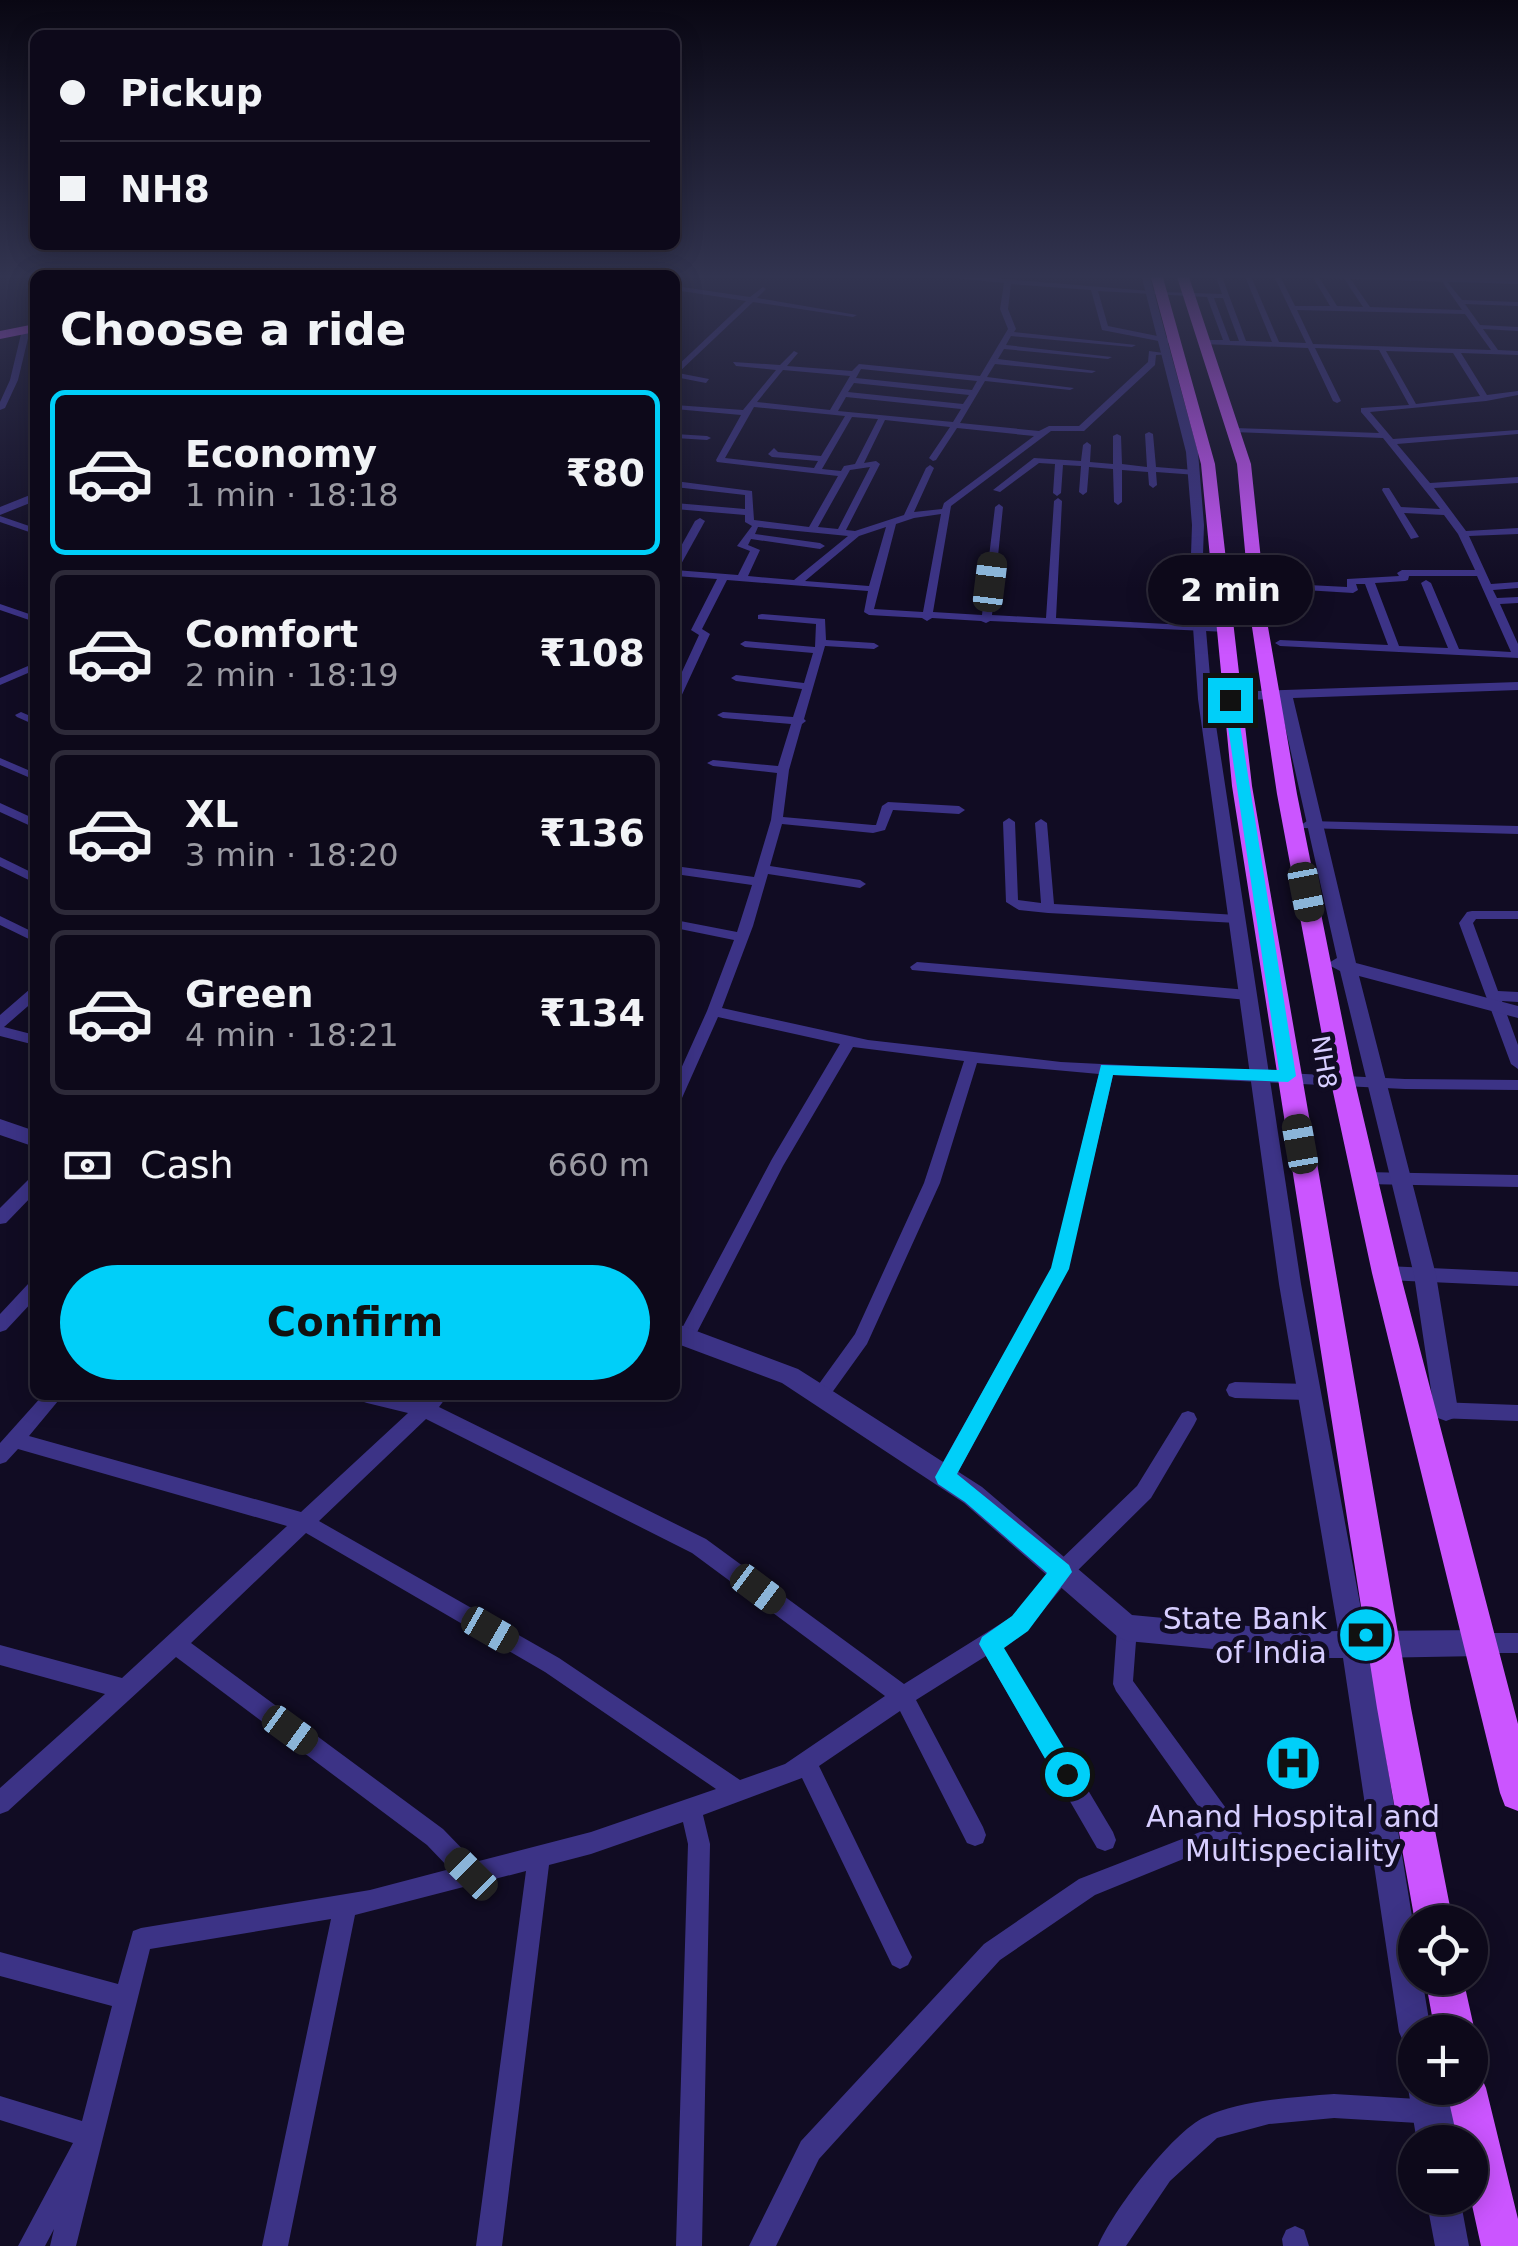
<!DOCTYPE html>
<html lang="en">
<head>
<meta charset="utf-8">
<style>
	:root { --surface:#0d091a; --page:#161223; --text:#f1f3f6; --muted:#9a9aa2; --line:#2d2a39; --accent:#00cff9 }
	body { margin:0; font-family:"DejaVu Sans",sans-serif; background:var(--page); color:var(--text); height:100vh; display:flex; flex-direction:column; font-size:38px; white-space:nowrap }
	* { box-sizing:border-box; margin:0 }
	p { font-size:32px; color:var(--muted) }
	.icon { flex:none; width:55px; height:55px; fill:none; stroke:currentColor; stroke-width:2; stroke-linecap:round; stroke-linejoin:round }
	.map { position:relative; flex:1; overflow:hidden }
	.drawer { position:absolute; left:30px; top:270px; width:650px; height:1130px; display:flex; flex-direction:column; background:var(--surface); border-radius:15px; box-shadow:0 5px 25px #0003,0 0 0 2px var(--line) }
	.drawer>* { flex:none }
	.banner { position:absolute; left:30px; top:30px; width:650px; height:220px; border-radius:15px; box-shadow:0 5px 25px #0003,0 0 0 2px var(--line); display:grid; align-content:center; height:220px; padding:0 30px; background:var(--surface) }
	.fabs { position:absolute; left:1398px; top:1905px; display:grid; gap:20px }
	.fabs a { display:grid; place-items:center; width:90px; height:90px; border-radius:50%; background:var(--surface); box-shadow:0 5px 25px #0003,0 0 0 2px var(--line); font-size:50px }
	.end { position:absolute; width:45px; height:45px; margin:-22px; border:12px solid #00cff9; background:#111; box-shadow:0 0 0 5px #111 }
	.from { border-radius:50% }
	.bubble { position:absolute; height:70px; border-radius:35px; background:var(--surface); box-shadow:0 5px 25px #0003,0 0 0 2px var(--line); font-size:32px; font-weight:600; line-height:70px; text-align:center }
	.car { position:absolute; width:30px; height:60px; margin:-30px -15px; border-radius:12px; box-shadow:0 0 8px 2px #0007; background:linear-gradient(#222 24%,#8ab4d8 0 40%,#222 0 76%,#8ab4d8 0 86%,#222 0) }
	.banner b { display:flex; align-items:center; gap:35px; height:95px; font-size:38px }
	.banner b+b { border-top:2px solid var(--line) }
	.banner i { width:25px; height:25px; background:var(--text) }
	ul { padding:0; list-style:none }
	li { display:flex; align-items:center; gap:30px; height:165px; margin:0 20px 15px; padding:0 10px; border:5px solid var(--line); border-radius:15px }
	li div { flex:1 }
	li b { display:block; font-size:38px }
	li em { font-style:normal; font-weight:600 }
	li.selected { border-color:var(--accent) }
	li>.icon { width:90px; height:90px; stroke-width:1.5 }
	h2 { padding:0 30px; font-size:45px; line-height:120px }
	.pay { display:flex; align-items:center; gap:25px; height:110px; padding:0 30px; font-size:38px }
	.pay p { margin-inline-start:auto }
	.cta { display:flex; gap:20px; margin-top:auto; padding:20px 30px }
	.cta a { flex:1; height:115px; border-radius:60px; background:var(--accent); color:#111; font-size:40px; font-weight:600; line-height:115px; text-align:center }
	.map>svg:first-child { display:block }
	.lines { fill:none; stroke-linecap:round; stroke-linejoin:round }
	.minor { fill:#3c3386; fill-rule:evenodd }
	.tertiary { fill:#3c3386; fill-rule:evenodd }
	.primary { fill:#cb55ff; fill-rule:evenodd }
	.route { fill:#00cff9 }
	.labels { text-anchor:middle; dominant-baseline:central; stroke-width:10; stroke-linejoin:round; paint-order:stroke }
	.street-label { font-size:25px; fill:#d7ceff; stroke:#110c23 }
	.near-poi-label { font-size:30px; fill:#d7ceff; stroke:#110c23; text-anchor:end }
</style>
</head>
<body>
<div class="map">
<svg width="1518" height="2246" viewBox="0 0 1518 2246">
	<rect width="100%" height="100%" fill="#110c23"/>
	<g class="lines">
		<g class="minor">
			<rect x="112" y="274" width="6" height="1"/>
			<rect x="328" y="274" width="8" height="1"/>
			<polygon points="493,274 502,274 493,275"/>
			<rect x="591" y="274" width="12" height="1"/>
			<path d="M916,274H944L1162,292L1222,294L1215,274H1221L1246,341L1272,342L1244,274H1250L1279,342L1306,343L1273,274H1279L1295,306H1330L1311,274H1317L1337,306L1363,307L1341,274H1347L1370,307L1462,310L1438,276L1441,274L1462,300L1518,302V306L1465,304L1480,325L1518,327V331L1483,329L1498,350L1518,351V355L1461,353L1487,395L1518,391V395L1486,401L1370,412L1393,439L1518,430V434L1397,444L1430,483L1518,477V483L1434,488L1466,531L1518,528V534L1469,536L1491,584L1518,582V588L1493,590L1497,598L1518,597V603L1500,604L1518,644V658L1280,646L1275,643L1280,640L1388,645L1365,584H1356L1358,590L1353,593L1272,588L1267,585L1269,583L1347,587V579L1399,576L1397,573L1402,570H1475L1458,534L1444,515L1404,513L1419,537L1411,539L1382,490L1383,488H1389L1401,507L1440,509L1383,438L1234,432L1230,430L1234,428L1379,433L1361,412V408L1409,405L1379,350L1315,348L1341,401L1337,403L1333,401L1308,348L1202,344L1205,340H1223L1207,297L1098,291L1108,326L1177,340L1174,344L1102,330L1091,290L1011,284L1008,309L1016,329L1014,332L1136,345L1132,347L1011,336L1006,345L1112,357L1108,359L1004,349L998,359L1096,371L1092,373L995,364L987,377L1074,388L1070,390L985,381L960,423L1039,431L1049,426H1079L1148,362L1149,351L1171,354L1156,355L1155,365L1084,431H1051L951,506L933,612L982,615L995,507L999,504L1003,507L992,615L1046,618L1054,501L1058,498L1062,501L1056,618L1223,627L1227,628V632L990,621L986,623L981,621L932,618L927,621L922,618L869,615L864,612L868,591L727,580L702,629L710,634L680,699L675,702V687L699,635L691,630L717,579L675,576V570L738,575L750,551L737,546L752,526L745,522V515L675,509V503L745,509V495L675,487V481L752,491L754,520L809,527L838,476L717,462L716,460L741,415L675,409V405L743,410L776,370L736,366L733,362L780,365L794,351L798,353L787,366L852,371L859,364L980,376L1008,329L1000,309L1004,283ZM1214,298H1223L1239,341H1230ZM1297,310L1465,314L1491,350L1313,344ZM1386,351L1453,353L1480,396L1416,404ZM861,369L977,381L972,390L856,378ZM783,370L850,376L830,410L757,402ZM854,383L969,395L963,404L848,392ZM846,397L961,409L953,422L838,411ZM754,407L845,416L821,456L778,452L774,448L768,454L772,457L818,461L814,468L725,458ZM852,417L878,419L855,464L844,466L841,471L822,469ZM885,420L950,427L929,458L933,461L936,460L957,428L1034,436L944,503L942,509L914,512L934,468L930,465L926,468L904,515L855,531L846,530L880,464L876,461L864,463ZM870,467L838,529L818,527L850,470ZM941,514L923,612L874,609L896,524L914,518ZM758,527L848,536L794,580L748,576L760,550L748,545L751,539L820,549L825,546L820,543L755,534ZM886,527L869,586L805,581L859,536ZM1409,576H1477L1511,652L1459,649L1431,583L1426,580L1421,583L1448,648L1399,646L1375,583L1405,581L1408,580Z"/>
			<polygon points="675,286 750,297 763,287 766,289 757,298 857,315 853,317 753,302 678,373 709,379 706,383 675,377 675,368 746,301 675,290"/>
			<polygon points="26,328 30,330 18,380 5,408 0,410 0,402 10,380 22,330"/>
			<polygon points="1149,432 1153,434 1156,467 1194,470 1198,473 1197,475 1156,472 1157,485 1153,488 1149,485 1148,472 1122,470 1122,502 1118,505 1114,502 1113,469 1089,467 1087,492 1083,495 1079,492 1081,466 1063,465 1061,493 1057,496 1053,493 1055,464 1039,463 1000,492 993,490 1034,458 1081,461 1083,445 1087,442 1091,445 1090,462 1113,464 1113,436 1117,434 1121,436 1122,464 1147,467 1145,434"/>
			<polygon points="675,434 707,436 711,438 707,440 675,438"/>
			<polygon points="0,516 35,528 35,534 0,522"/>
			<polygon points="700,518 705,521 680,566 675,569 675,557 695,521"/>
			<polygon points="0,604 35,616 35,622 0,610"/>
			<polygon points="762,614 825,619 826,640 874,643 879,646 874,649 825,646 804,719 806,721 802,724 789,770 783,817 873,825 876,825 882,806 888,802 959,806 965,810 959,814 893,810 885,830 873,833 782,824 770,866 860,880 866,884 860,888 768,874 753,926 722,1008 868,1040 1061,1062 1405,1079 1518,1080 1518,1090 1405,1089 1113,1075 1068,1269 952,1483 945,1486 938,1483 936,1477 938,1471 1052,1268 1099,1074 977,1063 940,1183 867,1344 826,1401 820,1403 814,1401 811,1395 855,1334 924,1183 964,1061 853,1047 783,1166 692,1342 686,1344 680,1342 677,1337 680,1332 772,1159 840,1044 718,1017 682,1098 675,1103 675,1082 707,1011 734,940 675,928 675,920 737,932 752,885 675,874 675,866 754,877 771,820 777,773 713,766 707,763 713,760 778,766 791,724 723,718 717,715 723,712 793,717 802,689 736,681 731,678 736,675 804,683 813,653 745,647 740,644 745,641 815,647 816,624 758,619 758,615"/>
			<polygon points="35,663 35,670 0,685 0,678"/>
			<polygon points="21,712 35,718 35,725 17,717 15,715"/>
			<polygon points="0,758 35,773 35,780 0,765"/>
			<polygon points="0,803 35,819 35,828 0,812"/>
			<polygon points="1009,818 1015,822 1018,900 1041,903 1035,823 1041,819 1047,823 1054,904 1237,915 1244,919 1237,923 1048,913 1019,910 1006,902 1003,822"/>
			<polygon points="1307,821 1518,826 1518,834 1303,828 1301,825"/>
			<polygon points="0,857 35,874 35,883 0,866"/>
			<polygon points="1472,911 1518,911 1518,919 1476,919 1473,923 1498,991 1518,992 1518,1002 1502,1001 1518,1045 1518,1069 1511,1064 1459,923 1467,912"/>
			<polygon points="0,916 35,933 35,942 0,925"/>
			<polygon points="917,962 1248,990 1255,995 1248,1000 912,970 910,967"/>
			<polygon points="35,987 35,1000 4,1027 35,1035 35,1045 0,1036 0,1015 30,989"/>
			<polygon points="1364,1172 1518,1175 1518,1187 1364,1184 1359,1182 1356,1178 1359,1174"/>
			<polygon points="35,1177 35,1193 6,1223 0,1224 0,1208 29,1179"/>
			<polygon points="1386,1266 1518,1272 1518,1286 1386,1280 1380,1278 1378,1273 1380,1268"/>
			<polygon points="35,1281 35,1299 6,1330 0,1332 0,1314 29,1283"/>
			<polygon points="1235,1382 1309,1384 1315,1386 1318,1392 1315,1398 1309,1400 1235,1398 1229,1396 1226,1390 1229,1384"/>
			<path d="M43,1395H63L29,1436L301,1512L408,1413L367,1403L361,1401L358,1395H400L421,1400L427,1395H448L439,1407L706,1539L904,1684L1013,1616L1055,1565L1137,1486L1182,1413L1188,1411L1194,1413L1197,1419L1194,1425L1151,1498L1069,1579L1027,1630L1002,1646L1113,1832L1116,1840L1113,1848L1105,1851L1097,1848L986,1656L916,1700L983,1827L986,1835L983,1843L975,1846L967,1843L900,1711L819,1766L908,1949L912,1957L908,1965L900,1969L892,1965L802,1778L703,1815L710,1844L702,2246H676L688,1844L683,1822L591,1854L549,1865L502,2246H476L526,1871L355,1915L288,2246H262L331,1919L150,1949L76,2246H50L54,2229L45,2246H18L73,2143L0,2120V2096L82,2121L112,2006L0,1976V1952L118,1984L133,1931L141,1928L370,1890L450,1869L427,1845L176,1657L8,1811L0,1814V1788L105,1694L0,1665V1645L122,1678L287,1526L18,1449L6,1462L0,1464V1443ZM426,1419L692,1553L885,1696L785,1764L740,1780L559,1658L319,1521ZM306,1533L545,1672L716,1789L591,1832L475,1862L443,1829L191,1643Z"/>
			<polygon points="1437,1402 1518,1405 1518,1421 1437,1418 1431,1416 1428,1410 1431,1404"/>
			<polygon points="1127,1618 1134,1621 1137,1628 1133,1681 1239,1826 1242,1834 1239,1842 1203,1851 1095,1895 1000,1960 819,2159 776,2246 749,2246 801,2141 984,1944 1079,1879 1213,1827 1116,1691 1113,1684 1117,1628 1120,1621"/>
			<polygon points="1481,1633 1518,1633 1518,1653 1481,1653 1474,1650 1471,1643 1474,1636"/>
			<path d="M1334,2094L1468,2102L1477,2105L1480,2114L1477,2123L1468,2126L1334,2118L1269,2124L1217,2138L1170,2181L1126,2246H1098C1112,2212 1172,2132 1205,2117C1240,2100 1296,2097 1334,2094Z"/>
			<polygon points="1295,2226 1304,2230 1309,2246 1283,2246 1282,2239 1286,2230"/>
		</g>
		<g class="tertiary">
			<polygon points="1141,274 1149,274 1198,452 1204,525 1202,584 1212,699 1301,1284 1365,1631 1481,1630 1490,1634 1494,1643 1490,1652 1481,1656 1370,1658 1415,1935 1415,1978 1422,1978 1431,2032 1415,2032 1415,2048 1404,2043 1399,2032 1343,1658 1310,1658 1127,1641 1118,1637 964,1503 782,1383 675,1343 675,1323 798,1369 828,1388 982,1487 1132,1615 1310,1632 1338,1631 1279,1284 1198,699 1190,584 1192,525 1186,452"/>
			<polygon points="1285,274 1518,278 1518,284 1289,277"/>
			<polygon points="35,493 35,501 0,515 0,507"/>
			<polygon points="1518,682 1518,690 1293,698 1356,963 1518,1006 1518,1018 1359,976 1436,1275 1458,1410 1454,1418 1446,1421 1438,1418 1434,1410 1414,1275 1340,971 1327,964 1337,958 1279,699 1230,700 1223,696 1230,692"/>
			<polygon points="0,1119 35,1131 35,1147 0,1135"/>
			<polygon points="1415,2075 1415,2088 1440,2088 1449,2142 1417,2142 1408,2088"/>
			<polygon points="1426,2198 1460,2198 1469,2246 1435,2246"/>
		</g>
		<g class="primary">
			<polygon points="271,274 287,274 270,275"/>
			<polygon points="294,274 309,274 293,275"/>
			<polygon points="1150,274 1162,274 1215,464 1252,786 1411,1708 1453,1922 1415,1922 1377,1708 1232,786 1201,464"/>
			<polygon points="1176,274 1188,274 1251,464 1268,627 1297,794 1354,1078 1400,1273 1518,1724 1518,1811 1505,1806 1500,1793 1372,1273 1330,1078 1277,794 1252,627 1237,464"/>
			<polygon points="35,324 35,332 0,339 0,331"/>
			<polygon points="1425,1978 1463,1978 1475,2032 1470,2044 1470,2032 1435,2032"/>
			<polygon points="1470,2069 1480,2074 1486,2088 1518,2219 1518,2246 1481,2246 1470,2196 1470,2142 1458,2142 1446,2088 1470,2088"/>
		</g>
	</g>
	<linearGradient id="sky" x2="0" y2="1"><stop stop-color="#090713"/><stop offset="0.47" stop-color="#323450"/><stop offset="1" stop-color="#323450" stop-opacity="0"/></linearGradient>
	<rect width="1518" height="588" fill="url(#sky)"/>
	<polygon class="route" points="1230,697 1236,700 1296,1076 1288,1082 1113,1075 1069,1269 957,1474 1069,1565 1072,1572 1028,1631 1004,1648 1075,1766 1078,1774 1075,1783 1067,1786 1059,1783 979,1644 982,1637 1012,1616 1047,1573 965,1502 938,1484 935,1477 1051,1268 1101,1065 1279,1070 1224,700"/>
	<defs>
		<g id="bank-disc" transform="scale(2.875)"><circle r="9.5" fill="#00cff9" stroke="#110c23"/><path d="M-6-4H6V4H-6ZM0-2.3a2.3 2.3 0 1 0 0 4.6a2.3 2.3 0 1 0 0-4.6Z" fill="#111"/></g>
		<g id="hospital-disc" transform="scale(2.875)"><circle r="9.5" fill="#00cff9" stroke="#110c23"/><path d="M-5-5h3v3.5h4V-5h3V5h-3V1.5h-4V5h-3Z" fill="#111"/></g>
	</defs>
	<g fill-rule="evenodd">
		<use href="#bank-disc" x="1366" y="1635"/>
		<use href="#hospital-disc" x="1293" y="1763"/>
	</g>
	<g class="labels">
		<g class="street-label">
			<text transform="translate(1324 1062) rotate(81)">NH8</text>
		</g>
		<g class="near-poi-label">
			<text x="1327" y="1618">State Bank<tspan x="1327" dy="34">of India</tspan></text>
			<text x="1293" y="1816" text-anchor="middle">Anand Hospital and<tspan x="1293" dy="34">Multispeciality</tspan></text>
		</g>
	</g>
</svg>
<div class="fabs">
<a><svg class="icon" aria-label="locate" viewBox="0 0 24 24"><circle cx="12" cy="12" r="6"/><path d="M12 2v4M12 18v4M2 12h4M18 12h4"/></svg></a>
<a>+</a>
<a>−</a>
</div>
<i class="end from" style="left:1067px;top:1774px"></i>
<i class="end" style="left:1230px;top:700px"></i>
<div class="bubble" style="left:1148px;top:555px;width:165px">2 min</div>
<i class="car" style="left:990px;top:582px;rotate:7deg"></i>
<i class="car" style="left:1306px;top:892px;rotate:169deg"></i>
<i class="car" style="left:1300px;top:1144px;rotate:350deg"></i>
<i class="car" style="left:758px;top:1589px;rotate:127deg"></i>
<i class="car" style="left:490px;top:1630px;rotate:120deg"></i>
<i class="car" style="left:290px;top:1730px;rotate:126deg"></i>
<i class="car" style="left:471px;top:1874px;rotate:315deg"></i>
<div class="banner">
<b><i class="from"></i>Pickup</b>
<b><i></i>NH8</b>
</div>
<section class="drawer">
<h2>Choose a ride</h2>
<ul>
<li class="selected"><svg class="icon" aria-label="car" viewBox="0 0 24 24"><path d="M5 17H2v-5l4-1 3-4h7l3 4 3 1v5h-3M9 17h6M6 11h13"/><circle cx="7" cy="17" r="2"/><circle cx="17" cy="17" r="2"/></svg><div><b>Economy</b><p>1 min · 18:18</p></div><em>₹80</em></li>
<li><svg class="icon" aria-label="car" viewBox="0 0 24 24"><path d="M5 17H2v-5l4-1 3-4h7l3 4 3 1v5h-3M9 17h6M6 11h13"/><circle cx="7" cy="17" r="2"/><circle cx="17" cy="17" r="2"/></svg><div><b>Comfort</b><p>2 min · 18:19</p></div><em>₹108</em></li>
<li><svg class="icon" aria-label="car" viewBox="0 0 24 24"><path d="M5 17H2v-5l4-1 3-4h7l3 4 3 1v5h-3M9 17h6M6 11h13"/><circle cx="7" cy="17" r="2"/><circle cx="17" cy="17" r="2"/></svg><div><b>XL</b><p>3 min · 18:20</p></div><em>₹136</em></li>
<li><svg class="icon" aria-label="car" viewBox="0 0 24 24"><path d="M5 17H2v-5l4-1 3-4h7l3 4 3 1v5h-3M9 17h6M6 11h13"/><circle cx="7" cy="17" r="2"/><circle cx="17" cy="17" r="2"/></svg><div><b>Green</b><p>4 min · 18:21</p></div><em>₹134</em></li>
</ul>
<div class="pay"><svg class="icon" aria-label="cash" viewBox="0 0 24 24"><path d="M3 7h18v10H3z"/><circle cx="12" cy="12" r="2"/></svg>Cash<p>660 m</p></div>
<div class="cta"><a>Confirm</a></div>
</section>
</div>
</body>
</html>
